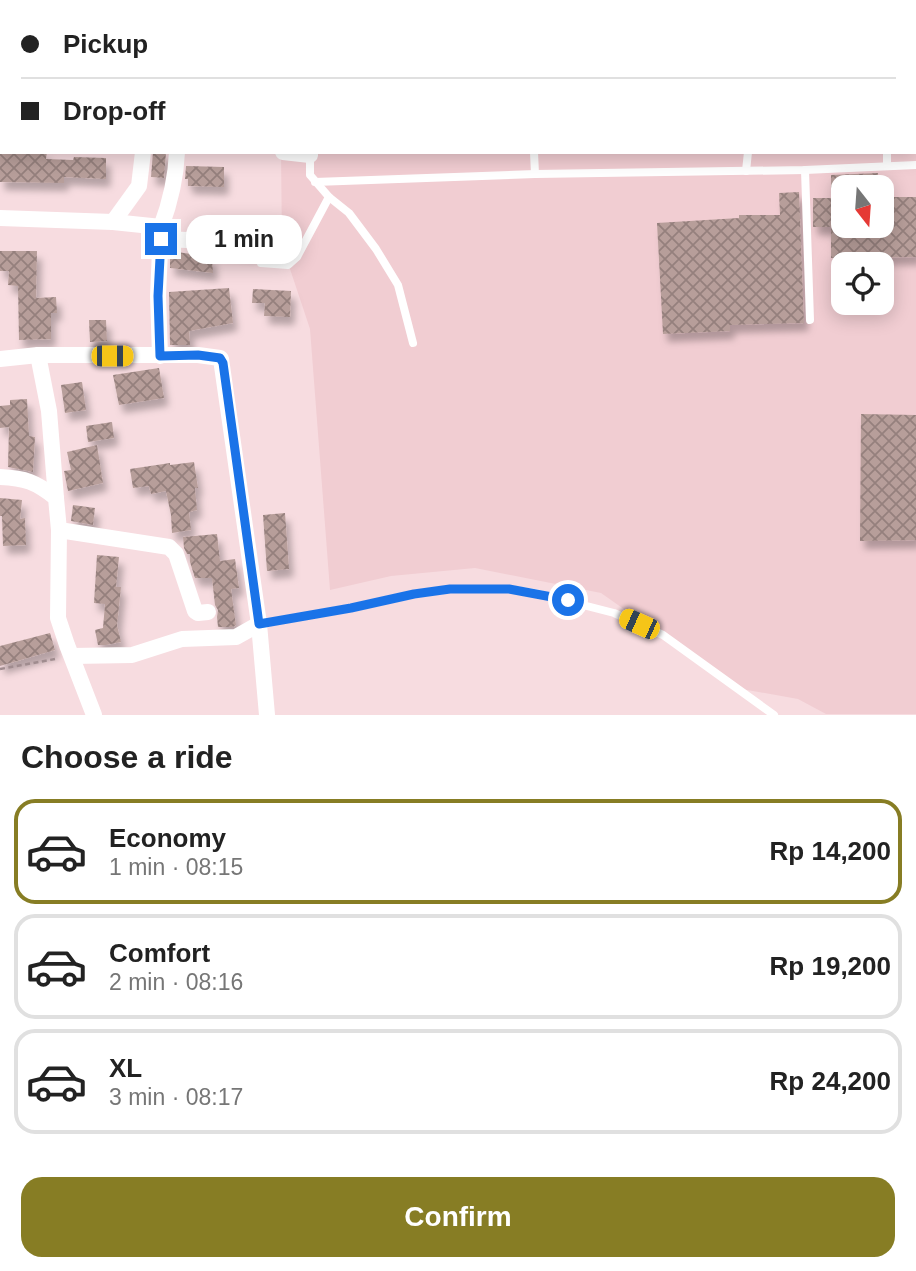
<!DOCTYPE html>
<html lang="en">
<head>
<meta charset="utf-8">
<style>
	:root { --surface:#fff; --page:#f6f6f6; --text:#222; --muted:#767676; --line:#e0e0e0; --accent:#877d24 }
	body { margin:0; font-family:Arial,sans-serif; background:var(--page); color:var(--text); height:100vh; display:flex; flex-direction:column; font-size:26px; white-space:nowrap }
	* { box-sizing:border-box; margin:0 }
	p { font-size:23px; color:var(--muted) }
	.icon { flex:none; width:38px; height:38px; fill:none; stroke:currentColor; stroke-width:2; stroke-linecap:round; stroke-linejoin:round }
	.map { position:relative; height:715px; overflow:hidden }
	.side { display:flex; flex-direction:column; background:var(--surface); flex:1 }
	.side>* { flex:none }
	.hud { position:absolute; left:0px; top:0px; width:917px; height:154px; box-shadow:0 4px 18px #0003; display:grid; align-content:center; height:154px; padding:0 21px; background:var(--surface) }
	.needle { width:46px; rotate:163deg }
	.buttons { position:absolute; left:831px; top:175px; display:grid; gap:14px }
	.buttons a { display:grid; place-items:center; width:63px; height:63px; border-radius:14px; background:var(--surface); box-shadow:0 4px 18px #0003; font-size:35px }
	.end { position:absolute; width:32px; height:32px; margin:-16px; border:9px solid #1a73e8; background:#fff; box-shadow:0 0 0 4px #fff }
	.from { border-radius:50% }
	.bubble { position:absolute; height:49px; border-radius:21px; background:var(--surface); box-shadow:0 4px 18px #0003; font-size:23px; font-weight:800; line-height:49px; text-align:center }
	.car { position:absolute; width:21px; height:42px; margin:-21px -10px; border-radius:9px; box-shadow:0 0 5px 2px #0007; background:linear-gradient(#f5c518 24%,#345 0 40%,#f5c518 0 76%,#345 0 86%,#f5c518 0) }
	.hud b { display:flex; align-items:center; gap:24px; height:66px; font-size:26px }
	.hud b+b { border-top:2px solid var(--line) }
	.hud i { width:18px; height:18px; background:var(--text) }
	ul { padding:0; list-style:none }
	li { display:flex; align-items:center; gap:21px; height:105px; margin:0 14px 10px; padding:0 7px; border:4px solid var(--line); border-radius:21px }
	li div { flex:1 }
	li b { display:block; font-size:26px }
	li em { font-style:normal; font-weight:800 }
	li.active { border-color:var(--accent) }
	li>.icon { width:63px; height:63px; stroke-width:1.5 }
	h2 { padding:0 21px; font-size:32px; line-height:84px }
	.primary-button { display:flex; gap:14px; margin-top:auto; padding:14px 21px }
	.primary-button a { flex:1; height:80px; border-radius:21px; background:var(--accent); color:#fff; font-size:28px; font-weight:800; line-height:80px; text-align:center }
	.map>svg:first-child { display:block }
	.built { fill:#f1cdd2; fill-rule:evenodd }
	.building { fill:url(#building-cross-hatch); filter:url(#shadow) }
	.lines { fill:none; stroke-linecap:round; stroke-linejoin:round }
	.path { stroke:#a08c8f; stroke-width:2.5; stroke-dasharray:5 3.5; stroke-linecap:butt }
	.lane { stroke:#fff; stroke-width:8 }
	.street { stroke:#fff; stroke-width:16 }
	.route { stroke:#1a73e8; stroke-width:9 }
</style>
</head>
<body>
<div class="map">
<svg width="916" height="715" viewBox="0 0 916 715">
	<defs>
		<pattern id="building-cross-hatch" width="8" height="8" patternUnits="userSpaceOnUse" patternTransform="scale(1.75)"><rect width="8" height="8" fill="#b79e9a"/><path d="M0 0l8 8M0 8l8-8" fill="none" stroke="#95807d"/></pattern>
		<filter id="shadow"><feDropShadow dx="4.5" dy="8" stdDeviation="3.5" flood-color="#0004"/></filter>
	</defs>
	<rect width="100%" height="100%" fill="#f7dce0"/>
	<path class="built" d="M233,0H916V714H826L798,699L736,688L601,593L475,568L391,576L330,590L310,329L282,245L281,152H915V2H234ZM844,187H882V226H844ZM844,264H882V303H844Z"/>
	<g class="building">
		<polygon points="0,152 47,152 46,159 73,160 74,157 106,158 106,179 64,177 64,183 0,182"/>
		<polygon points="153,152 166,152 164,178 151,177"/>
		<polygon points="186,166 224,167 224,187 188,186 188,179 185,179"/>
		<polygon points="878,173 878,186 831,188 831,175"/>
		<polygon points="799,192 804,323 730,325 730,331 663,334 657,223 739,218 739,215 780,215 779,193"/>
		<polygon points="882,197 916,197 916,257 831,258 831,227 813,227 813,198 844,198 844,226 882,226"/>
		<polygon points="224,223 254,226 252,253 222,250 224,242 223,236"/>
		<polygon points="0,251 37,251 36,298 56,297 57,313 51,313 51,339 19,340 18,286 8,285 9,271 0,271"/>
		<polygon points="170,251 212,257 213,273 170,268"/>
		<polygon points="229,288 233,323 189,331 190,345 170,345 169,292"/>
		<polygon points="253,289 291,291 290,317 264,316 265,303 252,303"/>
		<polygon points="89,320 106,320 107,341 90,342"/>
		<polygon points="159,368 164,398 119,405 113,375"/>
		<polygon points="82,382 86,410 65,413 61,385"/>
		<polygon points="27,399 29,436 35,437 33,472 8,467 9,427 0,428 0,406 10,405 10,400"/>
		<polygon points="861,414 916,415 916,540 860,541"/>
		<polygon points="112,422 114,438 88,442 86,426"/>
		<polygon points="97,445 103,483 68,491 64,471 71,470 67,452"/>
		<polygon points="194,462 198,488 195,488 197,510 189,512 191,530 172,533 171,515 166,491 151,494 149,486 133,488 130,469 170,463 170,465"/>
		<polygon points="0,498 22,500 20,519 25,518 26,545 3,546 2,516 0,516"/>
		<polygon points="73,505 95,508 93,525 71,521"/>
		<polygon points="285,513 289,569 267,571 263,515"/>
		<polygon points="217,534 220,561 235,559 239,588 231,589 236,625 233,627 218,627 217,617 218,610 215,605 212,578 195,578 190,562 190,554 187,554 184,548 183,537"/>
		<polygon points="97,555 119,557 116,587 121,587 117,625 121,642 106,645 98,645 95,630 103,628 105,604 94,603"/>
		<polygon points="50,633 55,650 0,666 0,646"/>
	</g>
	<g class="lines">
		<polyline class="path" points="0,669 55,659"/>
		<g class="lane">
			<polyline points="530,0 530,2"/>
			<polyline points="748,0 748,2"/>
			<polyline points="886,0 886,2"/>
			<polyline points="534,152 535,174"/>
			<polyline points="887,152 887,166"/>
			<polyline points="310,155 310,175 329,197 349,213 376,249 398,285 413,343"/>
			<polyline points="805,170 810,320"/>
			<polyline points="746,171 748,152"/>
			<polyline points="315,182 535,174 805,170 916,165"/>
			<polyline points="261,263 288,265 297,257 329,197"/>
			<polyline points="259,624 351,608 414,594 450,589 509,589 540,594 614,613 663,635 774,715"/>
		</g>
		<g class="street">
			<polyline points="308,0 308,2"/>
			<polyline points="126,2 126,0"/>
			<polyline points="0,13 2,13"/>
			<polyline points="283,152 310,155 310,152"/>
			<polyline points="0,218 113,222 161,227 158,296 160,356"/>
			<polyline points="113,222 139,186 143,152"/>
			<path d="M161,227C170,203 176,178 177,152"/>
			<polyline points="161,239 214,241"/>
			<polyline points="38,355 49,411 56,498"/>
			<polyline points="0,359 38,355 198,355 220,358 221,359 259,624 267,715"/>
			<path d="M0,477C25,478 36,482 56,498L59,530L58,618L67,645L94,715"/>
			<polyline points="59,530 169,547 176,554 195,611 198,613 208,612"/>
			<polyline points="72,656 132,655 182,639 236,637 259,624"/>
		</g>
	</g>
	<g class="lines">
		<polyline class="route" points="161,239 158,296 160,356 198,355 220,358 223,363 259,624 351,608 414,594 450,589 509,589 568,600"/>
	</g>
</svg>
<div class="buttons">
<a><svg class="needle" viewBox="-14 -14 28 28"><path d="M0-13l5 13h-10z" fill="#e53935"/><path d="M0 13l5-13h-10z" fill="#767676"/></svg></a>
<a><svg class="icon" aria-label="locate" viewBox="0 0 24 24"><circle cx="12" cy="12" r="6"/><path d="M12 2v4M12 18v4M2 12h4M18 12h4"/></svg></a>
</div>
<i class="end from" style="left:568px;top:600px"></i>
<i class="end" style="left:161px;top:239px"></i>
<div class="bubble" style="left:186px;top:215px;width:116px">1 min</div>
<i class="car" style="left:112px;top:356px;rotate:90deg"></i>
<i class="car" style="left:639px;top:624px;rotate:294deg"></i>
<div class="hud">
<b><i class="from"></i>Pickup</b>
<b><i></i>Drop-off</b>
</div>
</div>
<section class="side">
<h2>Choose a ride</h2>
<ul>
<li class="active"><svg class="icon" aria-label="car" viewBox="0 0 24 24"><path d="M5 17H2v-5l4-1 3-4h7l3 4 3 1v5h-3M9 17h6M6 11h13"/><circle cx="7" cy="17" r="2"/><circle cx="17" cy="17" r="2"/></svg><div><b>Economy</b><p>1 min · 08:15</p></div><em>Rp 14,200</em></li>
<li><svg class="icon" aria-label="car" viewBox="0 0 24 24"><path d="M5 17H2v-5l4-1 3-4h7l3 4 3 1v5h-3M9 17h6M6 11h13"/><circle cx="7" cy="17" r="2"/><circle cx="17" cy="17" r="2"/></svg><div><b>Comfort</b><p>2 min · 08:16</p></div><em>Rp 19,200</em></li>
<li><svg class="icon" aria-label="car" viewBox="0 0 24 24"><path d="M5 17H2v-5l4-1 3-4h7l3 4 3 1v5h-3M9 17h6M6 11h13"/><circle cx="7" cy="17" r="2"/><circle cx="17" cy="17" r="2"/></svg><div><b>XL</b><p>3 min · 08:17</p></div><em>Rp 24,200</em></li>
</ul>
<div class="primary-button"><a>Confirm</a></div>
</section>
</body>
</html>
